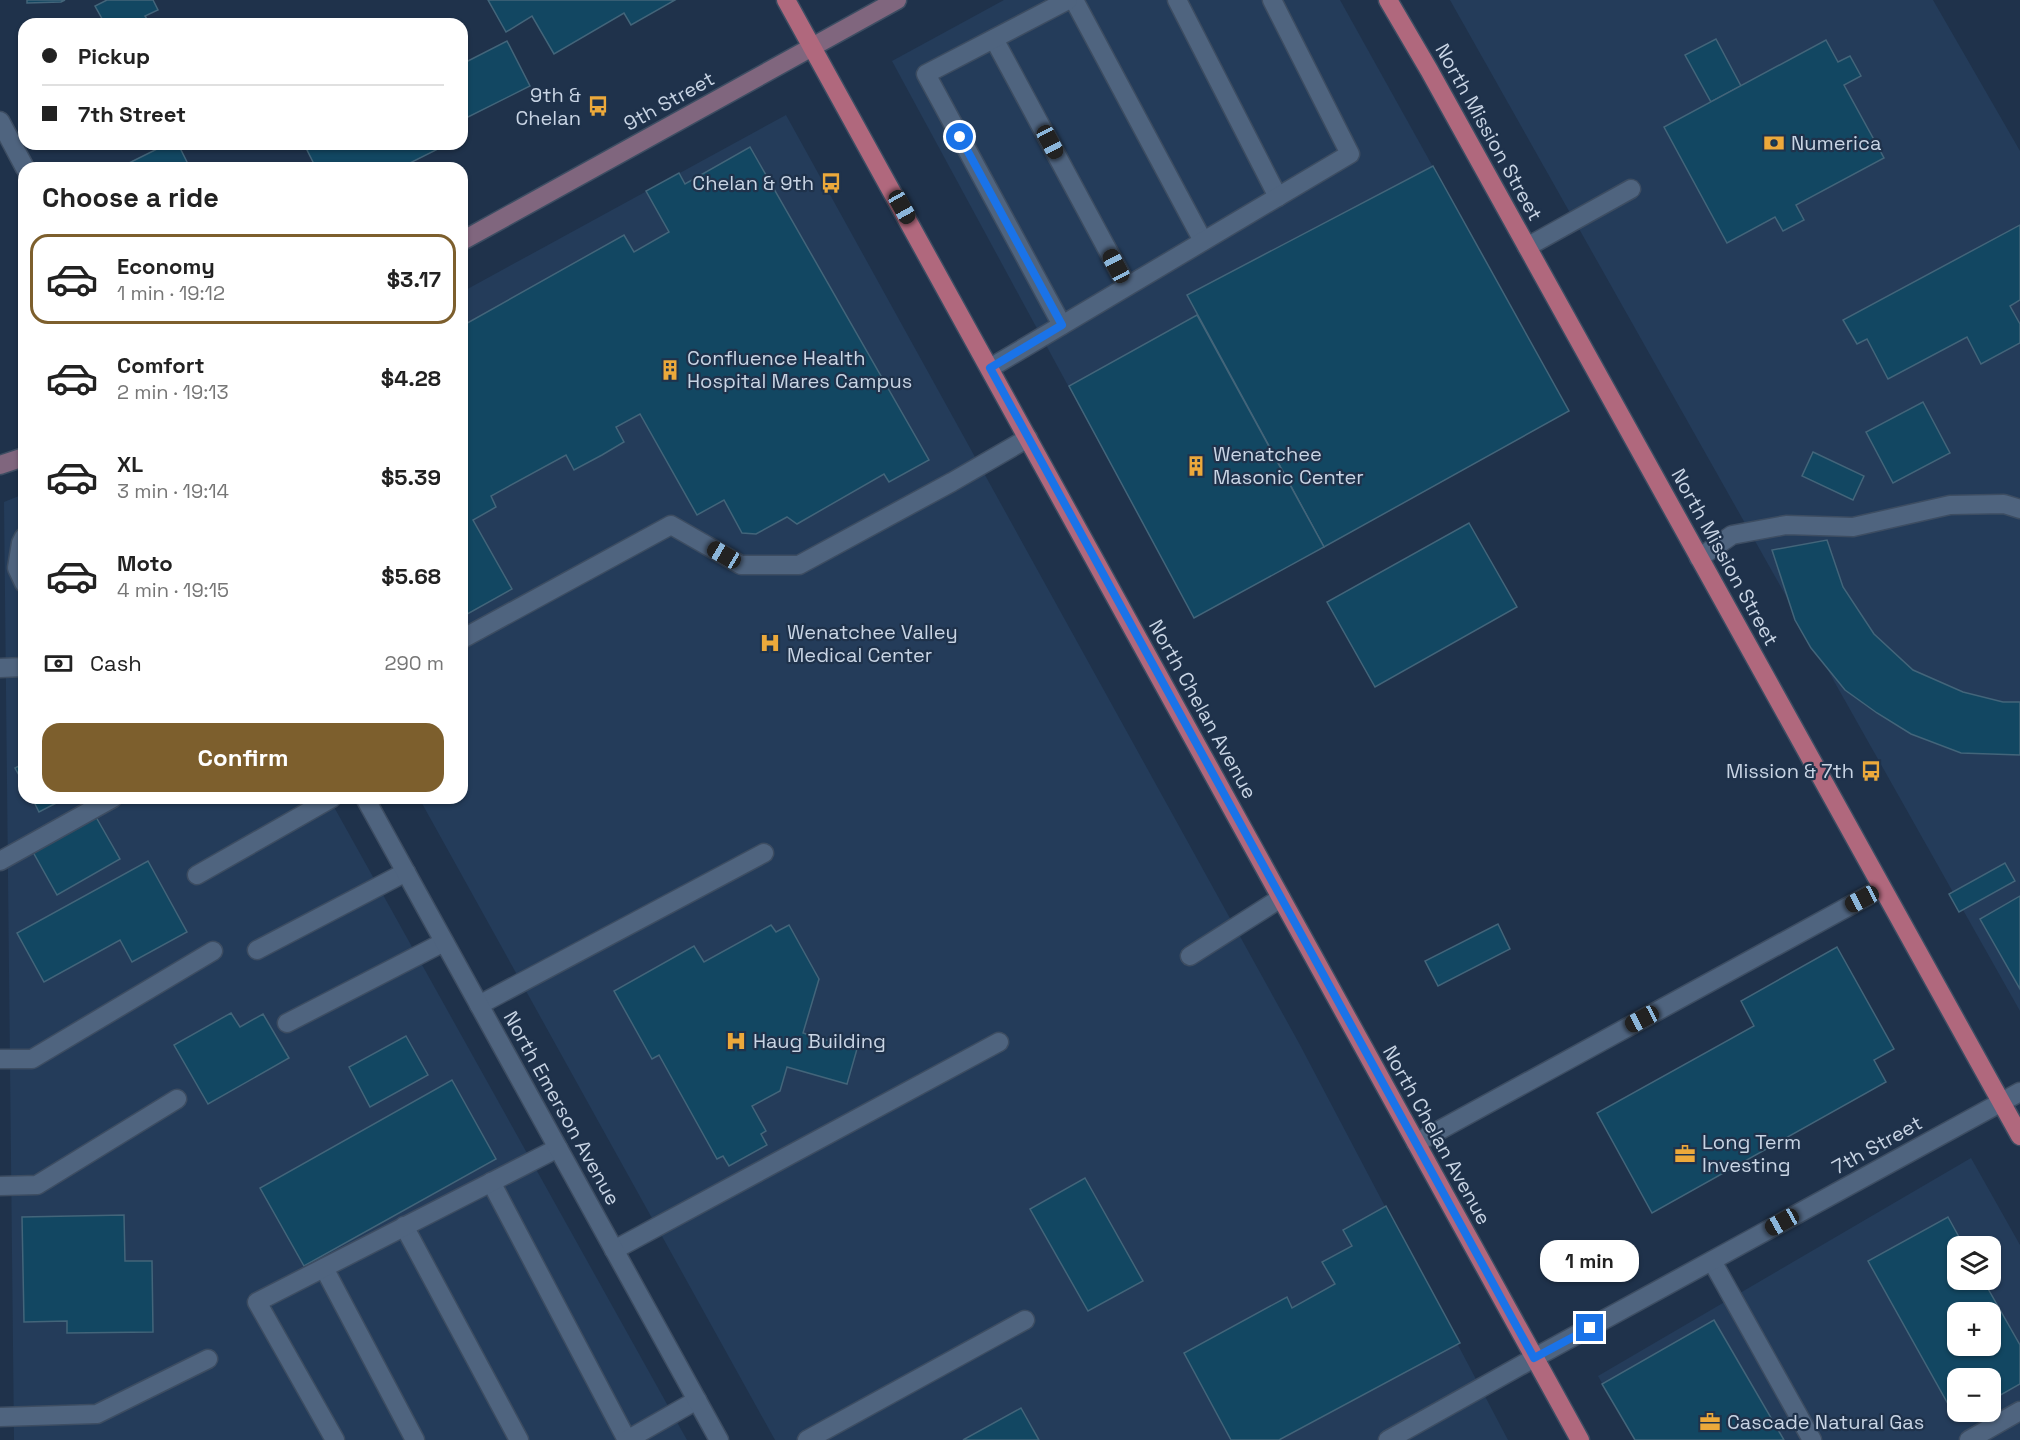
<!DOCTYPE html>
<html lang="en">
<head>
<meta charset="utf-8">
<style>
	:root { --surface:#fff; --page:#f2f2f2; --text:#222; --muted:#767676; --line:#e0e0e0; --accent:#7d5f2d }
	body { margin:0; font-family:"Space Grotesk",sans-serif; background:var(--page); color:var(--text); height:100vh; display:flex; flex-direction:column; font-size:22px; white-space:nowrap }
	* { box-sizing:border-box; margin:0 }
	p { font-size:20px; color:var(--muted) }
	.icon { flex:none; width:33px; height:33px; fill:none; stroke:currentColor; stroke-width:2; stroke-linecap:round; stroke-linejoin:round }
	.map { position:relative; flex:1; overflow:hidden }
	.details { position:absolute; left:18px; top:162px; width:450px; height:642px; display:flex; flex-direction:column; background:var(--surface); border-radius:18px; box-shadow:0 2px 4px #0004 }
	.details>* { flex:none }
	.banner { position:absolute; left:18px; top:18px; width:450px; height:132px; border-radius:18px; box-shadow:0 2px 4px #0004; display:grid; align-content:center; height:132px; padding:0 24px; background:var(--surface) }
	.buttons { position:absolute; left:1947px; top:1236px; display:grid; gap:12px }
	.buttons a { display:grid; place-items:center; width:54px; height:54px; border-radius:12px; background:var(--surface); box-shadow:0 2px 4px #0004; font-size:30px }
	.end { position:absolute; width:27px; height:27px; margin:-14px; border:8px solid #1a73e8; background:#fff; box-shadow:0 0 0 3px #fff }
	.from { border-radius:50% }
	.bubble { position:absolute; height:42px; border-radius:18px; background:var(--surface); box-shadow:0 2px 4px #0004; font-size:20px; font-weight:600; line-height:42px; text-align:center }
	.car { position:absolute; width:18px; height:36px; margin:-18px -9px; border-radius:8px; box-shadow:0 0 4px 2px #0007; background:linear-gradient(#222 24%,#8ab4d8 0 40%,#222 0 76%,#8ab4d8 0 86%,#222 0) }
	.banner b { display:flex; align-items:center; gap:21px; height:57px; font-size:22px }
	.banner b+b { border-top:2px solid var(--line) }
	.banner i { width:15px; height:15px; background:var(--text) }
	ul { padding:0; list-style:none }
	li { display:flex; align-items:center; gap:18px; height:90px; margin:0 12px 9px; padding:0 12px; border:3px solid transparent; border-radius:18px }
	li div { flex:1 }
	li b { display:block; font-size:22px }
	li em { font-style:normal; font-weight:600 }
	li.active { border-color:var(--accent) }
	li>.icon { width:54px; height:54px; stroke-width:1.5 }
	h2 { padding:0 24px; font-size:27px; line-height:72px }
	.pay { display:flex; align-items:center; gap:15px; height:66px; padding:0 24px; font-size:22px }
	.pay p { margin-inline-start:auto }
	.cta { display:flex; gap:12px; margin-top:auto; padding:12px 24px }
	.cta a { flex:1; height:69px; border-radius:18px; background:var(--accent); color:#fff; font-size:24px; font-weight:600; line-height:69px; text-align:center }
	.map>svg:first-child { display:block }
	.built { fill:#243c5a; fill-rule:evenodd }
	.building { fill:#124762; stroke:#43657a; stroke-width:1.5; fill-rule:evenodd }
	.lines { fill:none; stroke-linecap:round; stroke-linejoin:round }
	.lane-casing { stroke:#3d4d62; stroke-width:21 }
	.street-casing { stroke:#3d4d62; stroke-width:21 }
	.secondary-casing { stroke:#3d4d62; stroke-width:21 }
	.primary-casing { stroke:#3d4d62; stroke-width:21 }
	.lane { stroke:#4f647f; stroke-width:18 }
	.street { stroke:#4f647f; stroke-width:18 }
	.secondary { stroke:#80667e; stroke-width:18 }
	.primary { stroke:#b0687d; stroke-width:18 }
	.route { stroke:#1a73e8; stroke-width:8 }
	.labels { text-anchor:middle; dominant-baseline:central; stroke-width:4.5; stroke-linejoin:round; paint-order:stroke }
	.poi-label { font-size:20px; fill:#c8d4e4; stroke:#1f324b; text-anchor:start }
	.street-label { font-size:20px; fill:#c8d4e4; stroke:#1f324b }
</style>
</head>
<body>
<div class="map">
<svg width="2020" height="1440" viewBox="0 0 2020 1440">
	<rect width="100%" height="100%" fill="#1f324b"/>
	<g class="built">
		<polygon points="1004,0 1340,0 1569,411 1194,618 892,61"/>
		<polygon points="1450,0 1933,0 2020,151 2020,1011"/>
		<polygon points="786,115 1300,1045 1508,1440 775,1440 419,798 462,798 462,292"/>
		<polygon points="24,494 24,798 329,798 687,1440 14,1440 4,502"/>
		<path d="M1971,1158L2020,1245V1440H1634L1598,1376ZM1958,1246H1990V1280H1958ZM1958,1312H1990V1346H1958ZM1958,1378H1990V1412H1958Z"/>
	</g>
	<g class="building">
		<polygon points="27,0 65,0 61,2 27,3"/>
		<polygon points="107,0 153,0 158,10 145,16 150,24 105,24 95,6"/>
		<polygon points="488,0 675,0 631,25 624,13 554,54 532,16 506,32"/>
		<polygon points="1716,39 1741,86 1711,102 1685,55"/>
		<polygon points="1826,40 1838,62 1850,56 1861,76 1844,85 1884,158 1796,205 1804,220 1783,231 1775,217 1727,243 1664,127"/>
		<polygon points="507,41 530,86 462,120 462,64"/>
		<polygon points="167,144 178,144 190,168 119,168"/>
		<polygon points="318,144 433,144 436,150 400,168 316,168 307,150"/>
		<polygon points="750,147 929,460 889,482 884,474 797,524 787,517 756,534 742,533 724,500 697,515 640,414 616,427 624,442 602,455 574,470 566,455 491,496 496,507 473,520 512,589 462,617 462,326 624,235 634,252 669,232 646,191 679,173 685,184"/>
		<polygon points="1433,166 1569,411 1324,547 1187,295"/>
		<polygon points="2020,225 2020,300 2010,306 2020,324 2020,343 1981,364 1967,337 1888,379 1867,339 1857,344 1843,320"/>
		<polygon points="1197,315 1324,547 1194,618 1069,386"/>
		<polygon points="1923,402 1950,453 1893,483 1866,432"/>
		<polygon points="1813,452 1864,476 1853,500 1802,476"/>
		<polygon points="1469,523 1517,607 1375,687 1327,602"/>
		<polygon points="1827,540 1843,587 1874,634 1913,670 1963,692 2003,702 2020,702 2020,755 1961,753 1911,734 1877,713 1845,690 1811,648 1795,620 1772,550"/>
		<polygon points="24,763 24,784 15,768"/>
		<polygon points="32,798 66,798 39,812"/>
		<polygon points="96,817 120,859 57,895 33,852"/>
		<polygon points="148,861 187,932 132,962 120,940 44,982 17,933"/>
		<polygon points="2005,863 2015,881 1959,912 1949,894"/>
		<polygon points="2020,896 2020,989 1980,919"/>
		<polygon points="1498,924 1510,949 1438,986 1425,961"/>
		<polygon points="771,925 776,932 789,925 819,979 803,1033 857,1049 847,1084 787,1067 780,1091 752,1106 766,1131 761,1134 767,1145 729,1166 723,1156 717,1159 659,1055 652,1059 614,991 694,946 704,962"/>
		<polygon points="1837,947 1894,1049 1874,1060 1886,1082 1652,1213 1597,1113 1754,1026 1741,1001"/>
		<polygon points="231,1013 240,1027 263,1014 289,1058 208,1104 174,1045"/>
		<polygon points="406,1036 428,1075 370,1107 349,1067"/>
		<polygon points="452,1080 496,1159 304,1266 260,1188"/>
		<polygon points="1085,1178 1143,1281 1088,1311 1030,1209"/>
		<polygon points="1386,1206 1460,1343 1279,1440 1231,1440 1184,1353 1287,1297 1292,1308 1335,1284 1322,1262 1352,1246 1343,1230"/>
		<polygon points="124,1215 125,1261 152,1261 153,1332 67,1333 67,1321 24,1322 22,1217"/>
		<path d="M1948,1217L1964,1246H1958V1280H1983L2020,1345V1384L1990,1401V1378H1958V1412H1972L1957,1420L1868,1261ZM1958,1312H1990V1346H1958Z"/>
		<polygon points="1714,1320 1784,1440 1635,1440 1602,1384"/>
		<polygon points="1021,1408 1039,1440 963,1440"/>
	</g>
	<g class="lines">
		<g class="lane-casing">
			<g id="lane">
				<polyline points="1074,0 1203,241"/>
				<polyline points="1177,0 1278,197"/>
				<polyline points="994,39 1127,286"/>
				<polyline points="1527,247 1631,189"/>
				<polyline points="1062,325 926,74 1068,0"/>
				<polyline points="990,368 1350,154 1272,0"/>
				<polyline points="24,537 21,543 17,568 24,583"/>
				<polyline points="1699,558 1732,535 1786,525 1853,527 1950,505 2004,504 2020,509"/>
				<polyline points="462,639 671,525 741,565 799,565 952,482 1028,438"/>
				<polyline points="0,668 24,667"/>
				<polyline points="0,861 113,798"/>
				<polyline points="197,875 332,798"/>
				<polyline points="257,950 406,872"/>
				<polyline points="1190,956 1281,898"/>
				<polyline points="479,1005 764,853"/>
				<polyline points="287,1023 444,942"/>
				<polyline points="0,1059 32,1059 213,951"/>
				<polyline points="1416,1143 1882,888"/>
				<polyline points="491,1182 627,1440"/>
				<polyline points="0,1186 37,1185 177,1099"/>
				<polyline points="404,1226 519,1440"/>
				<polyline points="614,1250 999,1042"/>
				<polyline points="1712,1261 1812,1440"/>
				<polyline points="324,1268 415,1440"/>
				<polyline points="0,1417 97,1414 208,1359"/>
				<polyline points="335,1440 257,1302 558,1148"/>
				<polyline points="627,1440 697,1400"/>
				<polyline points="807,1440 1025,1320"/>
				<polyline points="1388,1440 1534,1358"/>
				<polyline points="1969,1440 2020,1411"/>
			</g>
		</g>
		<g class="street-casing">
			<g id="street">
				<polyline points="0,121 25,168"/>
				<polyline points="365,798 719,1440"/>
				<polyline points="1534,1358 2020,1092"/>
			</g>
		</g>
		<g class="secondary-casing">
			<g id="secondary">
				<polyline points="462,241 897,0"/>
				<polyline points="0,465 24,457"/>
			</g>
		</g>
		<g class="primary-casing">
			<g id="primary">
				<polyline points="786,0 1580,1440"/>
				<polyline points="1388,0 1429,70 2020,1136"/>
			</g>
		</g>
		<use href="#lane" class="lane"/>
		<use href="#street" class="street"/>
		<use href="#secondary" class="secondary"/>
		<use href="#primary" class="primary"/>
	</g>
	<g class="lines">
		<polyline class="route" points="960,137 1062,325 990,368 1534,1358 1590,1328"/>
	</g>
	<defs>
		<g id="bus-bare" transform="scale(1.62)"><path d="M-5-6H5V4H4V6H2V4H-2V6H-4V4H-5ZM-3.5-4V0h7V-4ZM-3.5 1.2v1.5H-2V1.2ZM2 1.2v1.5H3.5V1.2Z" fill="#eca93b" stroke="#1f324b" stroke-width="2.5" paint-order="stroke"/></g>
		<g id="bank-bare" transform="scale(1.62)"><path d="M-6-4H6V4H-6ZM0-2.3a2.3 2.3 0 1 0 0 4.6a2.3 2.3 0 1 0 0-4.6Z" fill="#eca93b" stroke="#1f324b" stroke-width="2.5" paint-order="stroke"/></g>
		<g id="building-bare" transform="scale(1.62)"><path d="M-4-6H4V6H1V3H-1V6H-4ZM-2.5-4.3h1.7v1.8h-1.7ZM.8-4.3h1.7v1.8H.8ZM-2.5-1h1.7V.8h-1.7ZM.8-1h1.7V.8H.8Z" fill="#eca93b" stroke="#1f324b" stroke-width="2.5" paint-order="stroke"/></g>
		<g id="hospital-bare" transform="scale(1.62)"><path d="M-5-5h3v3.5h4V-5h3V5h-3V1.5h-4V5h-3Z" fill="#eca93b" stroke="#1f324b" stroke-width="2.5" paint-order="stroke"/></g>
		<g id="office-bare" transform="scale(1.62)"><path d="M-6-3h4V-5.5h4V-3h4V5H-6ZM-1-4.5V-3h2v-1.5ZM-6 0V1H6V0Z" fill="#eca93b" stroke="#1f324b" stroke-width="2.5" paint-order="stroke"/></g>
	</defs>
	<g fill-rule="evenodd">
		<use href="#bus-bare" x="598" y="106"/>
		<use href="#bank-bare" x="1774" y="143"/>
		<use href="#bus-bare" x="831" y="183"/>
		<use href="#building-bare" x="670" y="370"/>
		<use href="#building-bare" x="1196" y="466"/>
		<use href="#hospital-bare" x="770" y="643"/>
		<use href="#bus-bare" x="1871" y="771"/>
		<use href="#hospital-bare" x="736" y="1041"/>
		<use href="#office-bare" x="1685" y="1154"/>
		<use href="#office-bare" x="1710" y="1422"/>
	</g>
	<g class="labels">
		<g class="poi-label">
			<text x="581" y="95" text-anchor="end">9th &amp;<tspan x="581" dy="23">Chelan</tspan></text>
			<text x="1791" y="143">Numerica</text>
			<text x="814" y="183" text-anchor="end">Chelan &amp; 9th</text>
			<text x="687" y="358">Confluence Health<tspan x="687" dy="23">Hospital Mares Campus</tspan></text>
			<text x="1213" y="454">Wenatchee<tspan x="1213" dy="23">Masonic Center</tspan></text>
			<text x="787" y="632">Wenatchee Valley<tspan x="787" dy="23">Medical Center</tspan></text>
			<text x="1854" y="771" text-anchor="end">Mission &amp; 7th</text>
			<text x="753" y="1041">Haug Building</text>
			<text x="1702" y="1142">Long Term<tspan x="1702" dy="23">Investing</tspan></text>
			<text x="1727" y="1422">Cascade Natural Gas</text>
		</g>
		<g class="street-label">
			<text transform="translate(669 101) rotate(-29)">9th Street</text>
			<text transform="translate(1489 132) rotate(61)">North Mission Street</text>
			<text transform="translate(1725 557) rotate(61)">North Mission Street</text>
			<text transform="translate(1203 709) rotate(61)">North Chelan Avenue</text>
			<text transform="translate(562 1108) rotate(61)">North Emerson Avenue</text>
			<text transform="translate(1437 1135) rotate(61)">North Chelan Avenue</text>
			<text transform="translate(1877 1145) rotate(-29)">7th Street</text>
		</g>
	</g>
</svg>
<div class="buttons">
<a><svg class="icon" aria-label="layers" viewBox="0 0 24 24"><path d="M12 4l9 5-9 5-9-5zM3 14l9 5 9-5"/></svg></a>
<a>+</a>
<a>−</a>
</div>
<i class="end from" style="left:960px;top:137px"></i>
<i class="end" style="left:1590px;top:1328px"></i>
<div class="bubble" style="left:1540px;top:1240px;width:99px">1 min</div>
<i class="car" style="left:1050px;top:142px;rotate:152deg"></i>
<i class="car" style="left:902px;top:207px;rotate:151deg"></i>
<i class="car" style="left:1116px;top:266px;rotate:332deg"></i>
<i class="car" style="left:724px;top:555px;rotate:300deg"></i>
<i class="car" style="left:1862px;top:899px;rotate:242deg"></i>
<i class="car" style="left:1642px;top:1019px;rotate:242deg"></i>
<i class="car" style="left:1782px;top:1222px;rotate:241deg"></i>
<div class="banner">
<b><i class="from"></i>Pickup</b>
<b><i></i>7th Street</b>
</div>
<section class="details">
<h2>Choose a ride</h2>
<ul>
<li class="active"><svg class="icon" aria-label="car" viewBox="0 0 24 24"><path d="M5 17H2v-5l4-1 3-4h7l3 4 3 1v5h-3M9 17h6M6 11h13"/><circle cx="7" cy="17" r="2"/><circle cx="17" cy="17" r="2"/></svg><div><b>Economy</b><p>1 min · 19:12</p></div><em>$3.17</em></li>
<li><svg class="icon" aria-label="car" viewBox="0 0 24 24"><path d="M5 17H2v-5l4-1 3-4h7l3 4 3 1v5h-3M9 17h6M6 11h13"/><circle cx="7" cy="17" r="2"/><circle cx="17" cy="17" r="2"/></svg><div><b>Comfort</b><p>2 min · 19:13</p></div><em>$4.28</em></li>
<li><svg class="icon" aria-label="car" viewBox="0 0 24 24"><path d="M5 17H2v-5l4-1 3-4h7l3 4 3 1v5h-3M9 17h6M6 11h13"/><circle cx="7" cy="17" r="2"/><circle cx="17" cy="17" r="2"/></svg><div><b>XL</b><p>3 min · 19:14</p></div><em>$5.39</em></li>
<li><svg class="icon" aria-label="car" viewBox="0 0 24 24"><path d="M5 17H2v-5l4-1 3-4h7l3 4 3 1v5h-3M9 17h6M6 11h13"/><circle cx="7" cy="17" r="2"/><circle cx="17" cy="17" r="2"/></svg><div><b>Moto</b><p>4 min · 19:15</p></div><em>$5.68</em></li>
</ul>
<div class="pay"><svg class="icon" aria-label="cash" viewBox="0 0 24 24"><path d="M3 7h18v10H3z"/><circle cx="12" cy="12" r="2"/></svg>Cash<p>290 m</p></div>
<div class="cta"><a>Confirm</a></div>
</section>
</div>
</body>
</html>
